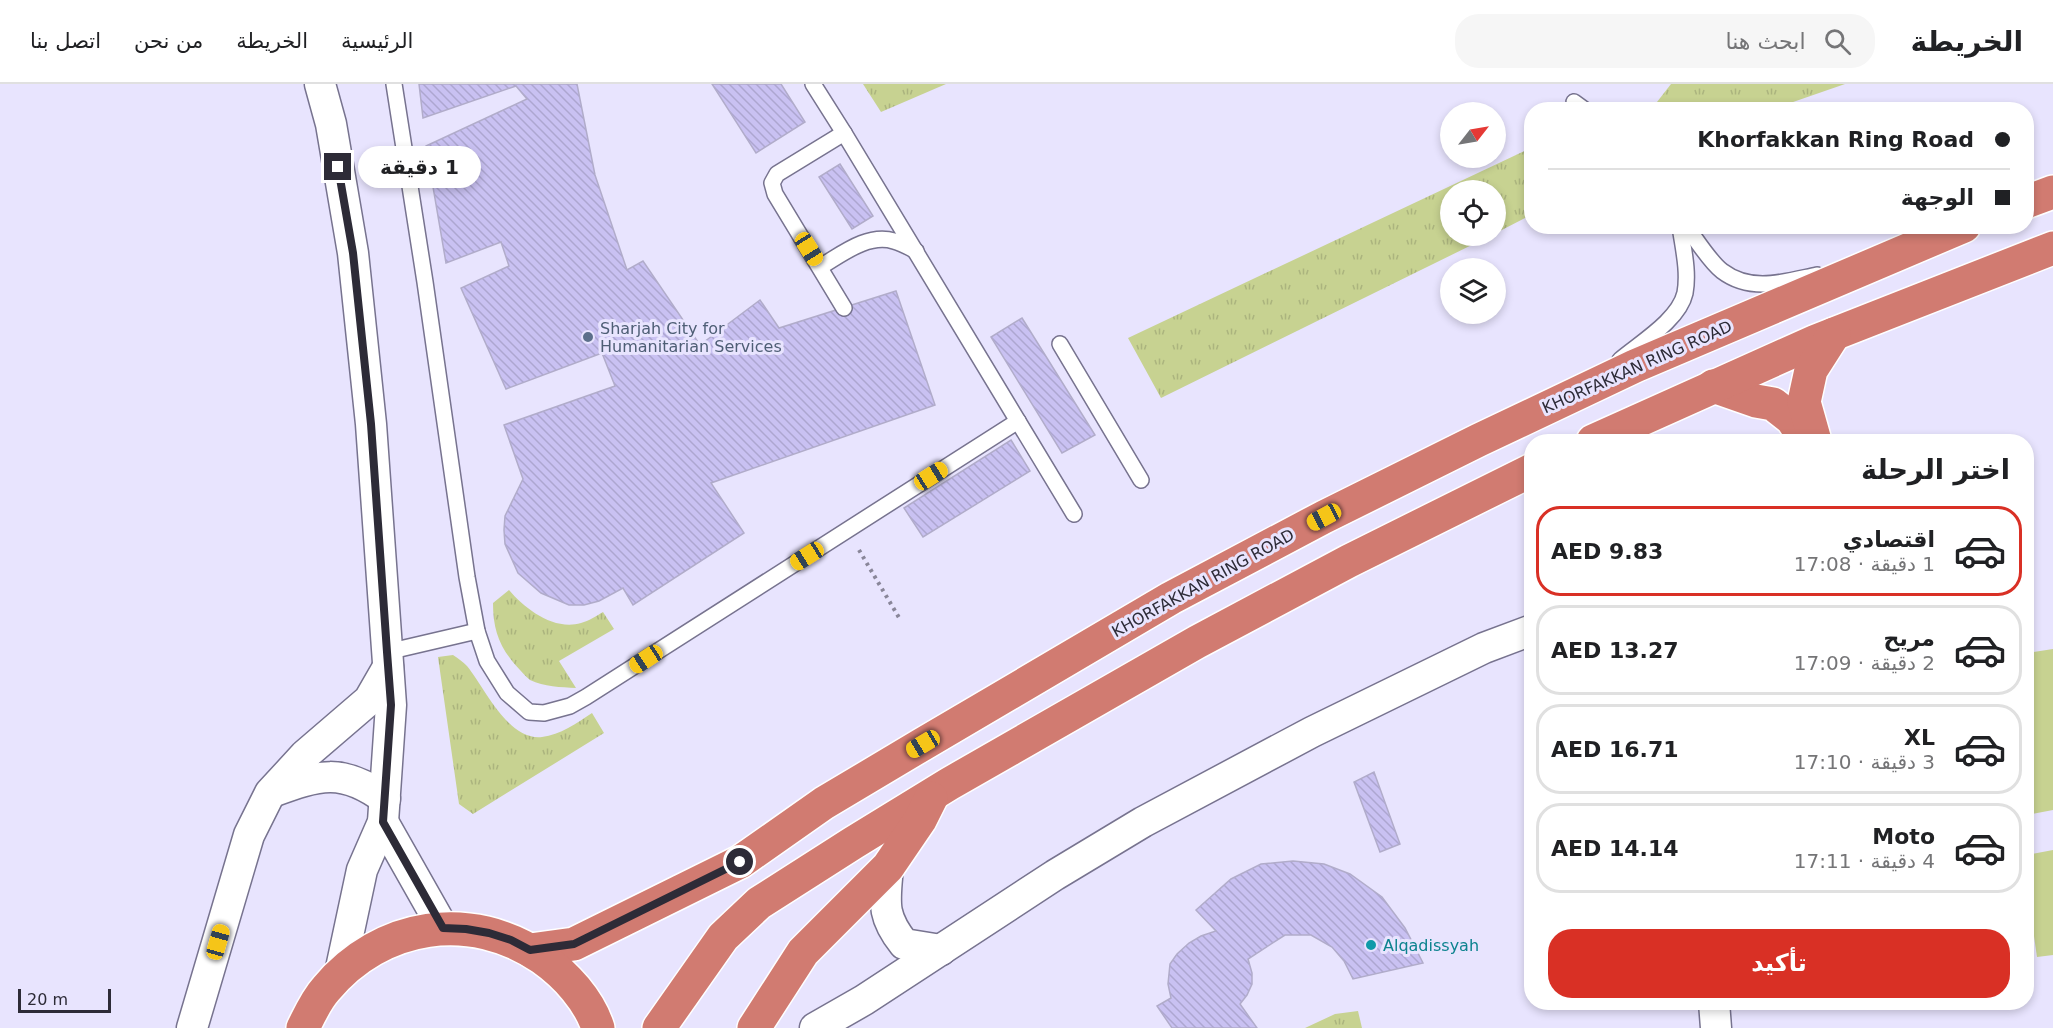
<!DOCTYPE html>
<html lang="ar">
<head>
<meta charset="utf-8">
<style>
	:root { --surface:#fff; --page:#f6f6f6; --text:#202124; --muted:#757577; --line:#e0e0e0; --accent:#d93025 }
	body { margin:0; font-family:"DejaVu Sans","Noto Naskh Arabic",sans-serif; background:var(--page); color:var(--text); direction:rtl; height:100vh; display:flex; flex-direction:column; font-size:22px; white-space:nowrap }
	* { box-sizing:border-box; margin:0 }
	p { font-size:20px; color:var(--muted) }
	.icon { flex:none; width:33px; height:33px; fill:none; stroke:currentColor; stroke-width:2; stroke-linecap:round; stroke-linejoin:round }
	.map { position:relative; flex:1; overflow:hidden; direction:ltr }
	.sheet { position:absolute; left:1524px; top:350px; width:510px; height:576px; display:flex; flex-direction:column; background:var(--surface); border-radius:24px; box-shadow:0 3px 9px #0003; direction:rtl }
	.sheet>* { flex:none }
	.guide { position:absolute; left:1524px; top:18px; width:510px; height:132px; border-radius:24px; box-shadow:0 3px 9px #0003; direction:rtl; display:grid; align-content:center; height:132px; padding:0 24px; background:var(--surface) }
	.needle { width:39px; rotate:59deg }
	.controls { position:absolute; left:1440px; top:18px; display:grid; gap:12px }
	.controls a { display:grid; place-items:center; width:66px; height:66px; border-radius:50%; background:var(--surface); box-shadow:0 3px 9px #0003; font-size:30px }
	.scale { position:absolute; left:18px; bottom:15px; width:93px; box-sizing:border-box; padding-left:6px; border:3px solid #2d2b37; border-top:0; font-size:16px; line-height:21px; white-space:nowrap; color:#2d2b37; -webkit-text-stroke:4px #e8e4fe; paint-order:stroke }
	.end { position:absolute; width:27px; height:27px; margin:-14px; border:8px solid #2d2b37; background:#fff; box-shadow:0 0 0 3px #fff }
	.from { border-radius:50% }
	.bubble { position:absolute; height:42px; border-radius:21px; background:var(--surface); box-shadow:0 3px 9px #0003; font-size:20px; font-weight:700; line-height:42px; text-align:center; direction:rtl }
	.car { position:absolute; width:18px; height:36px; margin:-18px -9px; border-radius:8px; box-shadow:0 0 4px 2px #0007; background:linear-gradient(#f5c518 24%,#345 0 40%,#f5c518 0 76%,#345 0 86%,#f5c518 0) }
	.guide b { display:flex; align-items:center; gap:21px; height:57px; font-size:22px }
	.guide b+b { border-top:2px solid var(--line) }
	.guide i { width:15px; height:15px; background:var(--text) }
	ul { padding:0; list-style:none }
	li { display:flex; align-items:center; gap:18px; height:90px; margin:0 12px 9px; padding:0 12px; border:3px solid var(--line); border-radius:24px }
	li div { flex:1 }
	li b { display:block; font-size:22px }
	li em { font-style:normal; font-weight:700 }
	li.on { border-color:var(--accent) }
	li>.icon { width:54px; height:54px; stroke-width:1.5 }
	h2 { padding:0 24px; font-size:27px; line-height:72px }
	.action { display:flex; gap:12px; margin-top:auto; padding:12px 24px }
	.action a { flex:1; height:69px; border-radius:24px; background:var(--accent); color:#fff; font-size:24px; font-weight:700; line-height:69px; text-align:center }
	header { display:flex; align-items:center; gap:36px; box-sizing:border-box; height:84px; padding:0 30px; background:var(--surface); border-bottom:2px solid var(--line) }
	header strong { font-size:28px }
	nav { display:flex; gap:33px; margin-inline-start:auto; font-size:21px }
	.search { width:420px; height:54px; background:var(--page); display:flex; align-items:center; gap:15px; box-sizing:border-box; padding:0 21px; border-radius:24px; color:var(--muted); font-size:22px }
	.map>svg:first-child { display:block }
	.grass { fill:url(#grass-tufts) }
	.garden { fill:#c7d291 }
	.building { fill:url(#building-back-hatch); stroke:#b1acca; stroke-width:1.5 }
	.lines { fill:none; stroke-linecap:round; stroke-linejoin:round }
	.lane-casing { stroke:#77738f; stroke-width:18 }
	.street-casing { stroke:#77738f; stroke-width:33 }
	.highway-casing { stroke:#fff; stroke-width:36 }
	.path { stroke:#898699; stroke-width:4; stroke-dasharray:3 4.5; stroke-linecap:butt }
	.lane { stroke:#fff; stroke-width:15 }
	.street { stroke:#fff; stroke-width:30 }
	.highway { stroke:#d17b71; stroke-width:33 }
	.route { stroke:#2d2b37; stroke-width:8 }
	.service-dot { fill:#5c6f8a; stroke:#e8e4fe; stroke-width:2 }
	.culture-dot { fill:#0f9aa8; stroke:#e8e4fe; stroke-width:2 }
	.labels { text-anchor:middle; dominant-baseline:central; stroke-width:6; stroke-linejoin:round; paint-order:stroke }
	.service-label { font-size:16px; fill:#4e5e75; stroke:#e8e4fe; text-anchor:start }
	.street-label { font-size:16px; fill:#2d2b37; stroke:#e8e4fe }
	.culture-label { font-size:16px; fill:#0d838f; stroke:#e8e4fe; text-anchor:start }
</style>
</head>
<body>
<header>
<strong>الخريطة</strong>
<div class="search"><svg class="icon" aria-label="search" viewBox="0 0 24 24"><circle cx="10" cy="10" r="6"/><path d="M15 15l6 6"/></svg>ابحث هنا</div>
<nav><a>الرئيسية</a><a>الخريطة</a><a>من نحن</a><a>اتصل بنا</a></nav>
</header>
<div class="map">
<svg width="2053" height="944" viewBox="0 0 2053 944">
	<defs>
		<pattern id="grass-tufts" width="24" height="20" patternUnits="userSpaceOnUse" patternTransform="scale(1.5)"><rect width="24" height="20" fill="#c7d291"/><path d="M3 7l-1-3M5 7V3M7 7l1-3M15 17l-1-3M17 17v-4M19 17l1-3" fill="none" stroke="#abb47e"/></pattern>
		<pattern id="building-back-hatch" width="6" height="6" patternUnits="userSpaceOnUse" patternTransform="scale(1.5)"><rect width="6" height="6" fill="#c9c1f2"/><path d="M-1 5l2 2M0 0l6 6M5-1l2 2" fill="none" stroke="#ada6d0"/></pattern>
	</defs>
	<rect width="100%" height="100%" fill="#e8e4fe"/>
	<g class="grass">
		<polygon points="863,0 946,0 881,28"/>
		<polygon points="1671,0 1845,0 1773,25 1667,25 1657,18"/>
		<polygon points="1531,64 1531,131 1496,149 1496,106 1450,106 1450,152 1490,152 1161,314 1128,254"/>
		<path d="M509,506C525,525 554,547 581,539C589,537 596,532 603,528L614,545L559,577L576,604C561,603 544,603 530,596C526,593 523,589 520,586C500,565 493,547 493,519Z"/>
		<path d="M453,571C458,574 463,578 467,582C485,604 508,657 542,653C560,651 577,639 592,629L604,649L473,730L459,720L438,573Z"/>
		<polygon points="1358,927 1362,944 1305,944 1335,930"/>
	</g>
	<g class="garden">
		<polygon points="2053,565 2053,726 2027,731 2027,569"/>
		<polygon points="2053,766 2053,871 2037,873 2027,804 2027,771"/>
	</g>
	<g class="building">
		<polygon points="419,0 577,0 595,91 627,186 643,177 700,261 760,216 779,244 896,207 935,321 711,399 744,449 633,521 623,504 599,517 584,521 569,521 541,509 518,489 505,460 504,446 505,432 523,395 504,341 615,302 602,269 506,305 461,204 509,182 501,158 446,179 426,62 527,15 516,2 423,34"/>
		<polygon points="712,0 781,0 805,38 756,69"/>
		<polygon points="840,80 873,132 852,145 819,93"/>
		<polygon points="1022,234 1095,351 1062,369 991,253"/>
		<polygon points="1011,356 1030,387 923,453 904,424"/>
		<polygon points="1374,688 1400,760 1380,768 1354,698"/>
		<polygon points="1293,777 1324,780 1350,790 1382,813 1405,844 1423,879 1353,895 1344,877 1332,863 1311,851 1285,851 1248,875 1252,889 1252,900 1247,911 1240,920 1257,944 1172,944 1157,922 1171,914 1168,900 1170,880 1177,870 1189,859 1201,852 1216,847 1196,826 1231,795 1261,780"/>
	</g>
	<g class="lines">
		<g class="lane-casing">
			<g id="lane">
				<polyline points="394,0 425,198 467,493 477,547 487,577 507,609 529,628 544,629 570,622 586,613 1018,337"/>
				<polyline points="813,0 844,49 1074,430"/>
				<polyline points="1574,18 1585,26"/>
				<polyline points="844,49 777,90 772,99 775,110 844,224"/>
				<path d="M1686,142C1696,155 1710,178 1722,187C1751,209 1784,198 1817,191"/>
				<path d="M820,183C841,171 867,149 894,157C901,159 909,163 916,167"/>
				<polyline points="1060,260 1141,396"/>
				<path d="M1620,276C1640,259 1679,236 1685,209C1689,187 1683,164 1680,142"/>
				<polyline points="387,568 477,547"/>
			</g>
		</g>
		<g class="street-casing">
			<g id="street">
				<polyline points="320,0 331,40 353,169 371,340 391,621 383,738 362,786 340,889"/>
				<path d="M272,708C319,691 342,683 385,715"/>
				<polyline points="383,738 443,844"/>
				<path d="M888,783C885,818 881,831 904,860L941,866"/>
				<polyline points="1714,918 1716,944"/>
				<polyline points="192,944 249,751 270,709 305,671 369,616 388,583"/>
				<polyline points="815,944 864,916 1055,791 1143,738 1312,648 1484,564 1532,546"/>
			</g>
		</g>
		<g class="highway-casing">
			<g id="highway">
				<polyline points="2026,118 2053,108"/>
				<polyline points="1713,302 1756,317 1773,320 1792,335 1803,352 1803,357"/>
				<polyline points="1593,357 1816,257 2053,164"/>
				<polyline points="1815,357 1804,318 1811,286 1834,250"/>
				<polyline points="530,866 574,860 740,778 824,719 923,660 1171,514 1324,433 1479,356 1635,282 1964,142"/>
				<path d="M303,944C310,930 316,916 326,905C381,839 471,825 542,874C566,891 589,916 598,944"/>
				<polyline points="659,944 723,853 759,819 853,759 949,700 1197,558 1349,477 1532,386"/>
				<polyline points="754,944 803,868 888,783 920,736 931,714"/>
			</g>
		</g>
		<polyline class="path" points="859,466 901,537"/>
		<use href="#lane" class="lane"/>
		<use href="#street" class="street"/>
		<use href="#highway" class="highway"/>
	</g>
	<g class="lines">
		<polyline class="route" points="338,83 353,169 371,340 387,568 391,621 383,738 443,844 466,845 489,849 511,856 530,866 574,860 740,778"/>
	</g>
	<circle class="service-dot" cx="588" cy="253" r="6"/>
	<circle class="culture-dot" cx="1371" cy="861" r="6"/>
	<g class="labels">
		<g class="service-label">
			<text x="600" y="244">Sharjah City for<tspan x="600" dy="18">Humanitarian Services</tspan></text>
		</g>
		<g class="street-label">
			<text transform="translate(1637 283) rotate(-24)">KHORFAKKAN RING ROAD</text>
			<text transform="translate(1203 499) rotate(-29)">KHORFAKKAN RING ROAD</text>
		</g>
		<g class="culture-label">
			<text x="1383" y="861">Alqadissyah</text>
		</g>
	</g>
</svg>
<div class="controls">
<a><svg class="needle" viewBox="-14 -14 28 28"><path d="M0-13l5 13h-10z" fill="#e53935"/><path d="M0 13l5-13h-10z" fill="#757577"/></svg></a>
<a><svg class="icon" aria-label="locate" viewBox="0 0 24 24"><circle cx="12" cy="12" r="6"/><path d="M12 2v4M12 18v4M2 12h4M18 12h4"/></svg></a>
<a><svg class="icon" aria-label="layers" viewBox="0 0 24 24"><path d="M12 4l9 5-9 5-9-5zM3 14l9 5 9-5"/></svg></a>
</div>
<div class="scale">20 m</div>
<i class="end from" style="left:740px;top:778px"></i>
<i class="end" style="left:338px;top:83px"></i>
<div class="bubble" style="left:358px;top:62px;width:123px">1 دقيقة</div>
<i class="car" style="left:809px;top:165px;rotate:148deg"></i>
<i class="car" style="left:931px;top:392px;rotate:58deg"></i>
<i class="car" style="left:1324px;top:433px;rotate:242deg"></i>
<i class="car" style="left:807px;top:472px;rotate:238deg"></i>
<i class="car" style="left:646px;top:575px;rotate:237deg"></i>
<i class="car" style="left:923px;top:660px;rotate:239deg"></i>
<i class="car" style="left:218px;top:858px;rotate:16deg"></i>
<div class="guide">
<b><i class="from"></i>Khorfakkan Ring Road</b>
<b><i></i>الوجهة</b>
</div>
<section class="sheet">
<h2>اختر الرحلة</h2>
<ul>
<li class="on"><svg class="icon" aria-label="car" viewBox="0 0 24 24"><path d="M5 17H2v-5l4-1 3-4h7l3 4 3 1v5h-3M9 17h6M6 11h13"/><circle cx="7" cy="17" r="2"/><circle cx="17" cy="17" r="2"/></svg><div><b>اقتصادي</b><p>1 دقيقة · 17:08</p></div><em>AED 9.83</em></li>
<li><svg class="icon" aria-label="car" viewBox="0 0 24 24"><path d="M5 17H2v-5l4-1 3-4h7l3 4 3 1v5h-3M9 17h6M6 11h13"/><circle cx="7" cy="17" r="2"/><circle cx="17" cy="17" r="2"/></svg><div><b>مريح</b><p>2 دقيقة · 17:09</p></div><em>AED 13.27</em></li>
<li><svg class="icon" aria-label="car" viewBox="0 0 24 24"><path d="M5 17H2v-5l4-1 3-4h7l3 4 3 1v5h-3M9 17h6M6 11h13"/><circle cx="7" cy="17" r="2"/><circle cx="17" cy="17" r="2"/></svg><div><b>XL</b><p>3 دقيقة · 17:10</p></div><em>AED 16.71</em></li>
<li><svg class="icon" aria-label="car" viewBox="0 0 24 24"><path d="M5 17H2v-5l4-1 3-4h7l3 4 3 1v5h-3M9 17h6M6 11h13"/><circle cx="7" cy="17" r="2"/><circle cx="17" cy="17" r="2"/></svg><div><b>Moto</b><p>4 دقيقة · 17:11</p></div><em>AED 14.14</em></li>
</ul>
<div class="action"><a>تأكيد</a></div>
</section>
</div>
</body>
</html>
